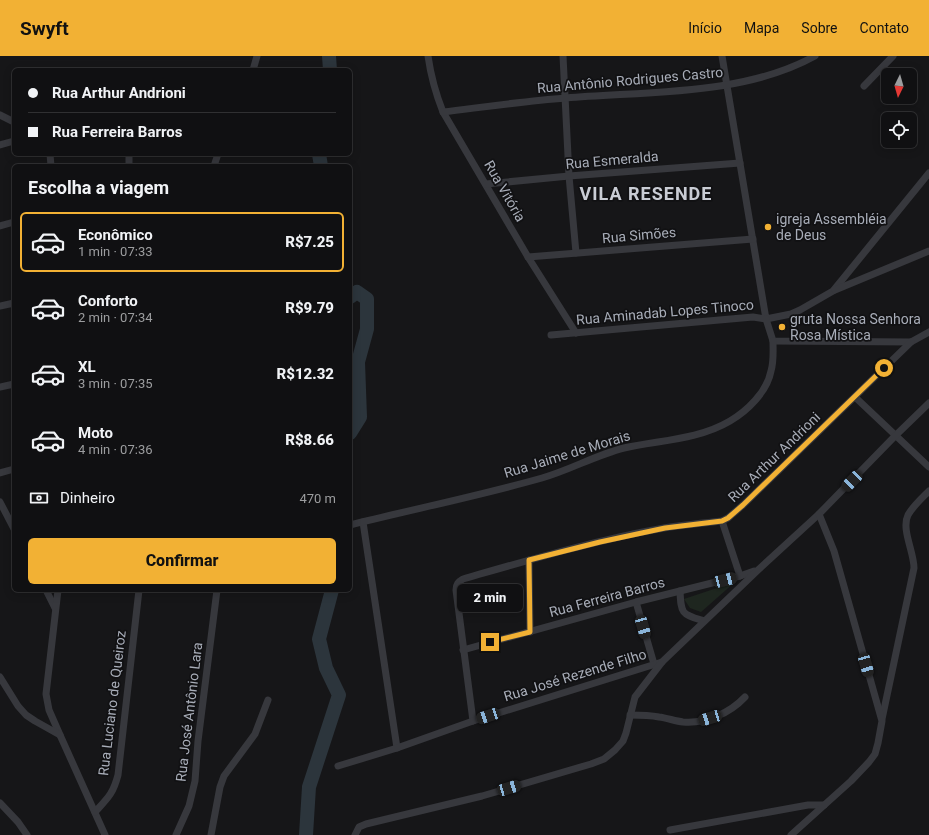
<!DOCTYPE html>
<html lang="pt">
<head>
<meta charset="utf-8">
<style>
	:root { --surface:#101012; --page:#1e1e20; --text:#f1f3f6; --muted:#9c9d9f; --line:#303032; --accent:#f2b134 }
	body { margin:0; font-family:Roboto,sans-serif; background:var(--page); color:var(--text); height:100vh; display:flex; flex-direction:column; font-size:15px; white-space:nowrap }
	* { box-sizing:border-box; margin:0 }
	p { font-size:13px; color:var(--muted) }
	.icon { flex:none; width:22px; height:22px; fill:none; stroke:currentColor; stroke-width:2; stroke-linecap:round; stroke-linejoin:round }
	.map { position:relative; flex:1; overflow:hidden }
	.panel { position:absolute; left:12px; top:108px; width:340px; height:428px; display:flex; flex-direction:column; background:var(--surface); border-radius:6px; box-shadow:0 2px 10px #0003,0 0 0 1px var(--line) }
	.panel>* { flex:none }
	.top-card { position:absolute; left:12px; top:12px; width:340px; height:88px; border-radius:6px; box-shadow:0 2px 10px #0003,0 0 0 1px var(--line); display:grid; align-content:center; height:88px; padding:0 16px; background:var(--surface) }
	.needle { width:26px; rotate:185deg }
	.controls { position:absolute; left:881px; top:12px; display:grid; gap:8px }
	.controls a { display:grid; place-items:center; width:36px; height:36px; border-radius:6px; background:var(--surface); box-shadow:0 2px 10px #0003,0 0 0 1px var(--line); font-size:20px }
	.end { position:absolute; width:18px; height:18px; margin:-9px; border:5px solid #f2b134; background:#111; box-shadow:0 0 0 2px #111 }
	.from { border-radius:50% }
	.bubble { position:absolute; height:28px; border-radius:6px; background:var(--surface); box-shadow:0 2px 10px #0003,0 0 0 1px var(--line); font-size:13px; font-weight:800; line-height:28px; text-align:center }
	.car { position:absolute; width:12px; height:24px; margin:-12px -6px; border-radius:5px; box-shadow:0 0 3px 1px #0007; background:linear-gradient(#222 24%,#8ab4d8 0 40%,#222 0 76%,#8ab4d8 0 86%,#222 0) }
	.top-card b { display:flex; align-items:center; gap:14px; height:38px; font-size:15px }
	.top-card b+b { border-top:1px solid var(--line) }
	.top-card i { width:10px; height:10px; background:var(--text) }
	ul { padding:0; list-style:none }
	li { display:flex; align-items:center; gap:12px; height:60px; margin:0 8px 6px; padding:0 8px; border:2px solid transparent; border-radius:6px }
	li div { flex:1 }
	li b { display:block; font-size:15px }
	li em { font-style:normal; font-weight:800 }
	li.current { border-color:var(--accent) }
	li>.icon { width:36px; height:36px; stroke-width:1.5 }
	h2 { padding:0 16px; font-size:18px; line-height:48px }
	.pay { display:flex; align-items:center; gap:10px; height:44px; padding:0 16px; font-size:15px }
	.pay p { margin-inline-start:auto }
	.primary-button { display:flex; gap:8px; margin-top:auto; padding:8px 16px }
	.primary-button a { flex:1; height:46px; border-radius:6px; background:var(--accent); color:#111; font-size:16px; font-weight:800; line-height:46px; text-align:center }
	header { display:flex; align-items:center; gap:24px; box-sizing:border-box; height:56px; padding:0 20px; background:var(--accent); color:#111 }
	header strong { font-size:19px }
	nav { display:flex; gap:22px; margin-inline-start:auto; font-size:14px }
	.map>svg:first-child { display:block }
	.green { fill:#1e261f }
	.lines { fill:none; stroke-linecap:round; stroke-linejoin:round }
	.river { stroke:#2c353c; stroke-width:14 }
	.street { stroke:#37383d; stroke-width:7 }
	.route { stroke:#f2b134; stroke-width:5 }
	.poi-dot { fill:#f2b134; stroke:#111113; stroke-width:1.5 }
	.labels { text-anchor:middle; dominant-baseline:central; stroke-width:3.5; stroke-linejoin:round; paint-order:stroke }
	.street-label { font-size:14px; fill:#a8adb8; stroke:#111113 }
	.poi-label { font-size:14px; fill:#a8adb8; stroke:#111113; text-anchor:start }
	.district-label { font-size:18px; font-weight:bold; letter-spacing:1px; fill:#c9ccd4; stroke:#111113 }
</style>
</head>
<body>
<header>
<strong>Swyft</strong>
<nav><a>Início</a><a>Mapa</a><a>Sobre</a><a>Contato</a></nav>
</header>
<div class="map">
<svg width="929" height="779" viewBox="0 0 929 779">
	<rect width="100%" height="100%" fill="#161618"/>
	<polygon class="green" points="735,526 701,556 690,552 684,543"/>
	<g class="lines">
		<g class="river">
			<polyline points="329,0 330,14"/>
			<polyline points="319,98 321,110"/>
			<polyline points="350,241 357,236 367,243 367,273 358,306 360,361 350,377"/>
			<polyline points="306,779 309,731 339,639 326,612 319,583 332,534"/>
		</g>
		<g class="street">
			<path d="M428,0C431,21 435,36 443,56L528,201L576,277"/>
			<polyline points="563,0 569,120 576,197"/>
			<polyline points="722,0 766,263 791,258 800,254 833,235 929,117"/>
			<polyline points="253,14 257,0"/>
			<polyline points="864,30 893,0"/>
			<path d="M443,56C484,51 525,45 566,42C646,35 743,40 815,0"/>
			<polyline points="0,59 14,66"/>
			<polyline points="0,89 14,85"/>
			<polyline points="50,98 51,110"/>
			<polyline points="129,98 129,110"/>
			<polyline points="214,110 218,98"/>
			<polyline points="486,128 569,120 740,107"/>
			<polyline points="0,170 14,166"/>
			<polyline points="528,201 753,183"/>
			<polyline points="835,234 929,195"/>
			<polyline points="0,250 14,247"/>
			<polyline points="551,279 753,261 766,263 773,285 911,286 929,276"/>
			<polyline points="0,331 14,328"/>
			<polyline points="855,341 929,411"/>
			<polyline points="0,417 14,413"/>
			<polyline points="0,446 14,473"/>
			<polyline points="722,465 740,520"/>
			<polyline points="363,466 397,692"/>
			<path d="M350,469C414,453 478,440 542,422C570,414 596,399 624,392C659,384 698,384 730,365C747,355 767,336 771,315C774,305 773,295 773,285"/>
			<polyline points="529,504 530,576"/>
			<polyline points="46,534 55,552"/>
			<polyline points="58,534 46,638 49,654 60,679"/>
			<path d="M680,535C681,559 682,558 704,565"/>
			<polyline points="636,546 654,608"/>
			<polyline points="463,594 636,546 740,520 754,515"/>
			<polyline points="0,621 18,650 26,659 35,665 60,679 105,779"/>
			<path d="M630,659C640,659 649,659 659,661C667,662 675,665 683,666C706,668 730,657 745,641"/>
			<path d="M882,663L914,512C914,496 901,473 908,459C913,450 922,442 929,435"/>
			<path d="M473,665L456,534C456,528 458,526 463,523C529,504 596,484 664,472C683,469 703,467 722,465L728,462L743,449L911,286"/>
			<polyline points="338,710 397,692 473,665 662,606"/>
			<polyline points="0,747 18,766 27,779"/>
			<path d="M95,756C108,742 113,738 118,719L139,534"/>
			<polyline points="670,774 808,749 824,749"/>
			<polyline points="176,779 189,750 195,725 198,685 217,534"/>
			<polyline points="211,779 220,731 224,720 255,678 268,644"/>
			<polyline points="355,779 359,771 366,768 482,740 591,708 604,703 615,694 623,685 626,677 635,641 662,606 758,514 819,458 895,380 929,347"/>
			<polyline points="791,779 851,725 869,706 875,698 878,687 882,665 834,495 819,458"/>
		</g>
	</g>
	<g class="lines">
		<polyline class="route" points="490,586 530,576 529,504 600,486 665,472 722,465 728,462 743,449 884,312"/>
	</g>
	<g class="poi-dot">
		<circle cx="768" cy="171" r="4"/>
		<circle cx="782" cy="271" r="4"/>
	</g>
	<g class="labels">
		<g class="street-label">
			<text transform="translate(630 24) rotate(-5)">Rua Antônio Rodrigues Castro</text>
			<text transform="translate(612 104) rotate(-5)">Rua Esmeralda</text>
			<text transform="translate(505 135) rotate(60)">Rua Vitória</text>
			<text transform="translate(639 179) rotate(-5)">Rua Simões</text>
			<text transform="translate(665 256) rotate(-5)">Rua Aminadab Lopes Tinoco</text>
			<text transform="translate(567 398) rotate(-17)">Rua Jaime de Morais</text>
			<text transform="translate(774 401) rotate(-44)">Rua Arthur Andrioni</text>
			<text transform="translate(607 541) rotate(-15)">Rua Ferreira Barros</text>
			<text transform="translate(575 619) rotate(-17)">Rua José Rezende Filho</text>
			<text transform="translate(112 647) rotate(-83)">Rua Luciano de Queiroz</text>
			<text transform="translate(189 656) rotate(-83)">Rua José Antônio Lara</text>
		</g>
		<g class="poi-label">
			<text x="776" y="163">igreja Assembléia<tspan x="776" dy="16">de Deus</tspan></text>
			<text x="790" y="263">gruta Nossa Senhora<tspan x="790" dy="16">Rosa Mística</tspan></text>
		</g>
		<g class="district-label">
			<text x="646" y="137">VILA RESENDE</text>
		</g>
	</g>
</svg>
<div class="controls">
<a><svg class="needle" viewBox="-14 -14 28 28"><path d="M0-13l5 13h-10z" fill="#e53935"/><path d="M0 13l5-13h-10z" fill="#9c9d9f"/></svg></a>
<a><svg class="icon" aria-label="locate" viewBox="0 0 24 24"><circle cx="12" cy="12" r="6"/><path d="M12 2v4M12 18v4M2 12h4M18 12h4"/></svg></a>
</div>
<i class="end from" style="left:884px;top:312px"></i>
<i class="end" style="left:490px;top:586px"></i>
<div class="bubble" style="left:457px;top:528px;width:66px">2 min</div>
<i class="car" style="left:852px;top:425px;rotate:224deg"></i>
<i class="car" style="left:725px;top:524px;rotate:76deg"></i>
<i class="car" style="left:643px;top:571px;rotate:164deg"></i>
<i class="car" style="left:866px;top:609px;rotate:164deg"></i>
<i class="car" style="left:488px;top:660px;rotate:252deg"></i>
<i class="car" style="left:710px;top:662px;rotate:253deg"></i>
<i class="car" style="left:509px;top:732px;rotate:74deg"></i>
<div class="top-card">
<b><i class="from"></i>Rua Arthur Andrioni</b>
<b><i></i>Rua Ferreira Barros</b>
</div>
<section class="panel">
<h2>Escolha a viagem</h2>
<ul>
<li class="current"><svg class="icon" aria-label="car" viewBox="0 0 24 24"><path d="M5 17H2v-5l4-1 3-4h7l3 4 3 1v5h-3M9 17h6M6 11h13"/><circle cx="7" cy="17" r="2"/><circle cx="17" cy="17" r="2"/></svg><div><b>Econômico</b><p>1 min · 07:33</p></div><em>R$7.25</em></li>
<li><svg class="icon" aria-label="car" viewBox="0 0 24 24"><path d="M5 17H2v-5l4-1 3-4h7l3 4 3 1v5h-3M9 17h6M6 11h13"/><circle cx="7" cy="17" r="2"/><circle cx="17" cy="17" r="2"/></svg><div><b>Conforto</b><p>2 min · 07:34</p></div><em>R$9.79</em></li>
<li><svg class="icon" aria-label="car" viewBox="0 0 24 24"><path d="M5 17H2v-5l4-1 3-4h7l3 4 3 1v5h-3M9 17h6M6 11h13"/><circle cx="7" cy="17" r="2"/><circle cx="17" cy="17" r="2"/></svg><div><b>XL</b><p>3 min · 07:35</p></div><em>R$12.32</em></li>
<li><svg class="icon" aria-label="car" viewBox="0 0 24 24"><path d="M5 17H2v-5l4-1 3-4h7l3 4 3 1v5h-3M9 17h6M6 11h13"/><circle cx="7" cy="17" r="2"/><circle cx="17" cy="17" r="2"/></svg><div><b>Moto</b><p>4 min · 07:36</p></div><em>R$8.66</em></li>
</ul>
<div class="pay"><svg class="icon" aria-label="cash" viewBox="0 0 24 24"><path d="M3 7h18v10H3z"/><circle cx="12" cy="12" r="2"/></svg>Dinheiro<p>470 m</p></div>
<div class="primary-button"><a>Confirmar</a></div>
</section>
</div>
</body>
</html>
